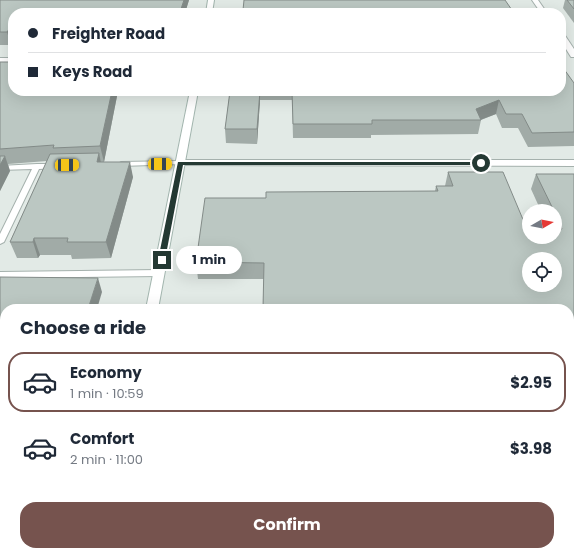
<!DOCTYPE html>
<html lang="en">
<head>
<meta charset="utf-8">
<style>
	:root { --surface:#fff; --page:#f2f2f3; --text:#1f2937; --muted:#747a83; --line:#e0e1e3; --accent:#76534e }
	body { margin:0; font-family:Poppins,sans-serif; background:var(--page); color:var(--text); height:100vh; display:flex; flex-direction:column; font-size:15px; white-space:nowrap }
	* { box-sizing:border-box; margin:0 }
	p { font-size:13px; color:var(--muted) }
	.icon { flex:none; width:22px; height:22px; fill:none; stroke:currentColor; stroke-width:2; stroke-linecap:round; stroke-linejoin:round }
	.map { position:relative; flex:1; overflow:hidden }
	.drawer { position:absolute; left:0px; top:304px; width:574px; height:252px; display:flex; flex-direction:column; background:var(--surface); border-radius:16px 16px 0 0; box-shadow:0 4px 16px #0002 }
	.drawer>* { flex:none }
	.hud { position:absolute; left:8px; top:8px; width:558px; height:88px; border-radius:16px; box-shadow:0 4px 16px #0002; display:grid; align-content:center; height:88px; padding:0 20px; background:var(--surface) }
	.needle { width:26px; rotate:81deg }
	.controls { position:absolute; left:522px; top:204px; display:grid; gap:8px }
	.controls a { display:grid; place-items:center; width:40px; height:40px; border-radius:50%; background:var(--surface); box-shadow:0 4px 16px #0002; font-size:20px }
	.end { position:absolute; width:18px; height:18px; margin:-9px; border:5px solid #243933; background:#fff; box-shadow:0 0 0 2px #fff }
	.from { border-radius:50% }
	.bubble { position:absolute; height:28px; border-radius:14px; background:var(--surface); box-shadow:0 4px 16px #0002; font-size:13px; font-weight:700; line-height:28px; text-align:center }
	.car { position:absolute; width:12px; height:24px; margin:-12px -6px; border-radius:5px; box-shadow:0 0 3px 1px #0007; background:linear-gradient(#f5c518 24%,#345 0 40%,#f5c518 0 76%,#345 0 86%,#f5c518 0) }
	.hud b { display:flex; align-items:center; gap:14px; height:38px; font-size:15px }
	.hud b+b { border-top:1px solid var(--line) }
	.hud i { width:10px; height:10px; background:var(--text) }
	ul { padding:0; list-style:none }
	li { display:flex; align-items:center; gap:12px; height:60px; margin:0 8px 6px; padding:0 12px; border:2px solid transparent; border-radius:16px }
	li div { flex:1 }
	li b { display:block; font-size:15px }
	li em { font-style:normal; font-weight:700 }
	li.on { border-color:var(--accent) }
	li>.icon { width:36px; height:36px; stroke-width:1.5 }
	h2 { padding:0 20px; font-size:18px; line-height:48px }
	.primary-button { display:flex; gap:8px; margin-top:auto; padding:8px 20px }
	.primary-button a { flex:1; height:46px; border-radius:16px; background:var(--accent); color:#fff; font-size:16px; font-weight:700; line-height:46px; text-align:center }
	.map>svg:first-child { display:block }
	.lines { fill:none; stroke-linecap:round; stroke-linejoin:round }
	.lane-casing { stroke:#a5b1ad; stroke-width:2 }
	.street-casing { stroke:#a5b1ad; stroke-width:2 }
	.secondary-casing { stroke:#a2b5ae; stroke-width:2 }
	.lane { fill:#fff; fill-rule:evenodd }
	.street { fill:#fff; fill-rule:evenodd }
	.secondary { fill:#fff; fill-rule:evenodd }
	.wall { fill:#a1aba7 }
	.shaded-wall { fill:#838b88 }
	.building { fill:#bbc7c2; stroke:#838b88; fill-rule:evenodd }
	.route { fill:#243933 }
</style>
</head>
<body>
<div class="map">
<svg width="574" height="556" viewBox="0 0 574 556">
	<rect width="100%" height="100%" fill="#e2eae6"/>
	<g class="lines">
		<g class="lane-casing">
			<g id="lane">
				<polygon points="180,161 182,162 182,164 121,166 118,164 121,162"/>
				<polygon points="37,164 55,164 58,166 55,168 39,169 4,242 0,244 0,234 32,169 0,170 0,166"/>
				<polygon points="159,270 163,273 159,276 0,278 0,272"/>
				<rect x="0" y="522" width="5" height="10"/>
			</g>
		</g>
		<g class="street-casing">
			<g id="street">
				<polygon points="532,0 538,0 547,13 541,13"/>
				<polygon points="561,34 564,34 574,49 574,57 571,57 561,41"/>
				<rect x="0" y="58" width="13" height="4"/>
				<polygon points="180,160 574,160 574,166 177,165 175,163 177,161"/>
			</g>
		</g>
		<g class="secondary-casing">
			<g id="secondary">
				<polygon points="208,0 214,0 212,13 206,13"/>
				<polygon points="190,91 198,91 158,309 146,309"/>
				<polygon points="95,551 113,551 112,556 94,556"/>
			</g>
		</g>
		<use href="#lane" class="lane"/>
		<use href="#street" class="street"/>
		<use href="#secondary" class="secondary"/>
	</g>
	<g class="wall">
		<polygon points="0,0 189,0 185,13 13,13 13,42 11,45 0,45"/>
		<polygon points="565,0 574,0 574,23 563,8"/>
		<polygon points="0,62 118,91 104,162 133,177 111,258 72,259 71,255 40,255 38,258 17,258 10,242 47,161 8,164 10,171 0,191"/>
		<polygon points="574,83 574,146 528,147 518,128 502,128 496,114 481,120 478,134 371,135 371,138 293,138 292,100 260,100 257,144 226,143 225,129 230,91 561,91"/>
		<polygon points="448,172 527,229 555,237 555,211 541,211 531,189 536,174 574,174 574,556 544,556 542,551 569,551 569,309 263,308 264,279 198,279 196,262 266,198 435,191 436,186 445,186"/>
		<polygon points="0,277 102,292 5,309 5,378 0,379"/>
		<polygon points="5,420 5,495 0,495 0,421"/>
		<polygon points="149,551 402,551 403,556 316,556 316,552 225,554"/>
	</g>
	<g class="shaded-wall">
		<polygon points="184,0 189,0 185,13 181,13 181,9"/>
		<polygon points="13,24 13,42 11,45 7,32"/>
		<polygon points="112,91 118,91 104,162 100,146"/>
		<polygon points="260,91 260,100 257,144 257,129"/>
		<polygon points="499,100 496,114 480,120 476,109"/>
		<polygon points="99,153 102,168 97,162"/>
		<polygon points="5,156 10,171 0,191 0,165"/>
		<polygon points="130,162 133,177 111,258 106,242"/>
		<polygon points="34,238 40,255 38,258 33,242"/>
		<polygon points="98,278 102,292 97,309 88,309"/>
		<rect x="223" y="551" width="2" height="5"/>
	</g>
	<g class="building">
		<polygon points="0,0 184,0 181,9 152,9 150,13 13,13 13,24 7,32 0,32"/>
		<polygon points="244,0 505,0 514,13 235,13 235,10 243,10"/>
		<polygon points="567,0 574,0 574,9"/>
		<polygon points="0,62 13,62 13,91 112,91 100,146 53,148 54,145 0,149"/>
		<polygon points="561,65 574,83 574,132 532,133 522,114 506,114 499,100 476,109 481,120 372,120 372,124 293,124 292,91 561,91"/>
		<polygon points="230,91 260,91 257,129 225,129"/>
		<polygon points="99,153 97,162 130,162 106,242 67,242 68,238 34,238 33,242 10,242 50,154"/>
		<polygon points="0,156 5,156 0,165"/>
		<path d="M448,172H503L527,229H529V237H555V229H562L555,213V211H554L536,174H574V556H557L555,551H569V309H210L263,308L264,263L196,262L205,198H266V192L438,191L436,186H453ZM529,259H555V285H529Z"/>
		<polygon points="0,277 98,278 88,309 5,309 5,364 0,364"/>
		<polygon points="5,420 5,481 0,481 0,421"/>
		<rect x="149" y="551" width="74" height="5"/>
		<polygon points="317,551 402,551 403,556 317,556"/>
	</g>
	<polygon class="route" points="178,162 481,162 483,163 481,165 183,165 165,260 162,262 158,260"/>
</svg>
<div class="controls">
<a><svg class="needle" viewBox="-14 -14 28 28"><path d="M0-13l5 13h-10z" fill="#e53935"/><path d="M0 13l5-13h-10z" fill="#747a83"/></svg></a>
<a><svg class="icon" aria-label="locate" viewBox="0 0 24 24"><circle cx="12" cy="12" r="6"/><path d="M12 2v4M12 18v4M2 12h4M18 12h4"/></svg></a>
</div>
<i class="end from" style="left:481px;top:163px"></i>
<i class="end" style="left:162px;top:260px"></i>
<div class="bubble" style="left:176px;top:246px;width:66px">1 min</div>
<i class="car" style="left:160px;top:164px;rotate:89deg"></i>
<i class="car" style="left:67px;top:165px;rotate:89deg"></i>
<div class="hud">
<b><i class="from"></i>Freighter Road</b>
<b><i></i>Keys Road</b>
</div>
<section class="drawer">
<h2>Choose a ride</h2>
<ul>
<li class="on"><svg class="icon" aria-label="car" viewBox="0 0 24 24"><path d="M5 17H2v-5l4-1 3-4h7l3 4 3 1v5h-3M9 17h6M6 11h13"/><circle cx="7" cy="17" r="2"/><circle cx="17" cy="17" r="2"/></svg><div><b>Economy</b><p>1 min · 10:59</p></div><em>$2.95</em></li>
<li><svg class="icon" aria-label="car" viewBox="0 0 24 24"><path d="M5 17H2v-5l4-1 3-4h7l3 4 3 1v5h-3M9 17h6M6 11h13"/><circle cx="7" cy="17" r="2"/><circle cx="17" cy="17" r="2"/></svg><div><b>Comfort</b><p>2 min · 11:00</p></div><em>$3.98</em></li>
</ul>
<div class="primary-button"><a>Confirm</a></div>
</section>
</div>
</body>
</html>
